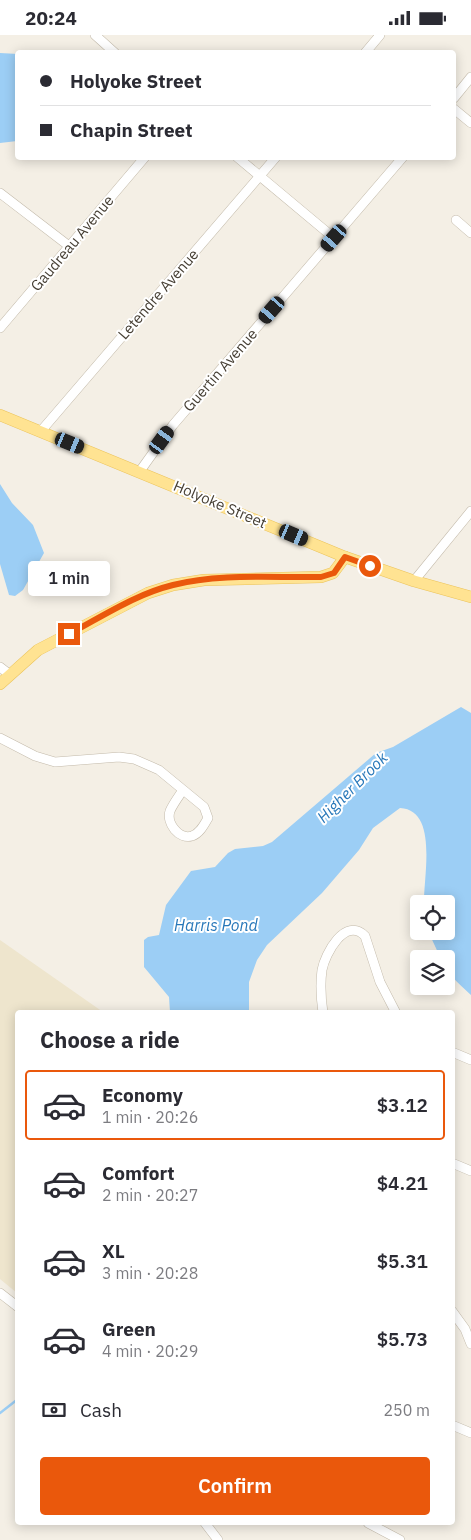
<!DOCTYPE html>
<html lang="en">
<head>
<meta charset="utf-8">
<style>
	:root { --surface:#fff; --page:#f7f7f7; --text:#2b2b33; --muted:#7c7c81; --line:#e1e1e2; --accent:#ea580c }
	body { margin:0; font-family:"IBM Plex Sans",sans-serif; background:var(--page); color:var(--text); height:100vh; display:flex; flex-direction:column; font-size:19px; white-space:nowrap }
	* { box-sizing:border-box; margin:0 }
	p { font-size:16px; color:var(--muted) }
	.icon { flex:none; width:28px; height:28px; fill:none; stroke:currentColor; stroke-width:2; stroke-linecap:round; stroke-linejoin:round }
	.map { position:relative; flex:1; overflow:hidden }
	.sheet { position:absolute; left:15px; top:975px; width:440px; height:515px; display:flex; flex-direction:column; background:var(--surface); border-radius:5px; box-shadow:0 2px 12px #0003 }
	.sheet>* { flex:none }
	.banner { position:absolute; left:15px; top:15px; width:441px; height:110px; border-radius:5px; box-shadow:0 2px 12px #0003; display:grid; align-content:center; height:110px; padding:0 25px; background:var(--surface) }
	.fabs { position:absolute; left:410px; top:860px; display:grid; gap:10px }
	.fabs a { display:grid; place-items:center; width:45px; height:45px; border-radius:5px; background:var(--surface); box-shadow:0 2px 12px #0003; font-size:25px }
	.end { position:absolute; width:22px; height:22px; margin:-11px; border:6px solid #ea580c; background:#fff; box-shadow:0 0 0 2px #fff }
	.from { border-radius:50% }
	.bubble { position:absolute; height:35px; border-radius:5px; background:var(--surface); box-shadow:0 2px 12px #0003; font-size:16px; font-weight:600; line-height:35px; text-align:center }
	.car { position:absolute; width:15px; height:30px; margin:-15px -8px; border-radius:6px; box-shadow:0 0 4px 1px #0007; background:linear-gradient(#222 24%,#8ab4d8 0 40%,#222 0 76%,#8ab4d8 0 86%,#222 0) }
	.banner b { display:flex; align-items:center; gap:18px; height:48px; font-size:19px }
	.banner b+b { border-top:1px solid var(--line) }
	.banner i { width:12px; height:12px; background:var(--text) }
	ul { padding:0; list-style:none }
	li { display:flex; align-items:center; gap:15px; height:70px; margin:0 10px 8px; padding:0 15px; border:2px solid transparent; border-radius:5px }
	li div { flex:1 }
	li b { display:block; font-size:19px }
	li em { font-style:normal; font-weight:600 }
	li.selected { border-color:var(--accent) }
	li>.icon { width:45px; height:45px; stroke-width:1.5 }
	h2 { padding:0 25px; font-size:22px; line-height:60px }
	.pay { display:flex; align-items:center; gap:12px; height:55px; padding:0 25px; font-size:19px }
	.pay p { margin-inline-start:auto }
	.action { display:flex; gap:10px; margin-top:auto; padding:10px 25px }
	.action a { flex:1; height:58px; border-radius:5px; background:var(--accent); color:#fff; font-size:20px; font-weight:600; line-height:58px; text-align:center }
	.status { display:flex; justify-content:space-between; align-items:center; height:35px; padding:0 25px; background:var(--surface); direction:ltr }
	.status svg { height:14px; fill:currentColor }
	.map>svg:first-child { display:block }
	.education { fill:#eee5cd }
	.water { fill:#9ccef5 }
	.lines { fill:none; stroke-linecap:round; stroke-linejoin:round }
	.stream { stroke:#9ccef5; stroke-width:2.5 }
	.minor-casing { stroke:#c3baaa; stroke-width:10 }
	.major-casing { stroke:#ebc35b; stroke-width:12 }
	.minor { stroke:#fff; stroke-width:9 }
	.major { stroke:#ffe392; stroke-width:11 }
	.route { stroke:#ea580c; stroke-width:6 }
	.labels { text-anchor:middle; dominant-baseline:central; stroke-width:4; stroke-linejoin:round; paint-order:stroke }
	.street-label { font-size:15px; fill:#463f34; stroke:#fff }
	.water-label { font-size:16px; font-style:italic; fill:#2677b9; stroke:#fff }
</style>
</head>
<body>
<div class="status"><b>20:24</b><svg viewBox="0 0 49 12"><path d="M0 12V9h3v3zM5 12V6h3v6zM10 12V3h3v9zM15 12V0h3v12zM26 1h20v11H26zM47 4h2v5h-2z"/></svg></div>
<div class="map">
<svg width="471" height="1505" viewBox="0 0 471 1505">
	<rect width="100%" height="100%" fill="#f4efe5"/>
	<polygon class="education" points="0,905 103,977 18,978 17,1258 0,1244"/>
	<g class="water">
		<polygon points="0,18 18,19 17,106 0,108"/>
		<polygon points="0,449 12,468 33,490 44,518 23,555 15,561 9,560 0,529"/>
		<path d="M461,672L471,678V960C460,949 446,940 446,924H441L428,896H446V869H424C423,843 439,775 400,773L373,793L359,815L322,858L267,910L257,925L249,947V977H170L169,962L144,932V905L148,902L159,900L166,870L191,836L215,832L228,818L235,814L263,811L272,807L376,718L393,712Z"/>
	</g>
	<g class="lines">
		<polyline class="stream" points="0,1378 18,1364"/>
		<g class="minor-casing">
			<g id="minor">
				<polyline points="95,0 115,18"/>
				<polyline points="365,18 380,0"/>
				<polyline points="454,63 471,42"/>
				<polyline points="454,74 471,88"/>
				<polyline points="237,122 334,203"/>
				<polyline points="0,158 69,211"/>
				<polyline points="456,185 471,198"/>
				<polyline points="0,293 145,122"/>
				<polyline points="41,396 276,122"/>
				<polyline points="140,436 173,390 403,122"/>
				<polyline points="414,546 471,476"/>
				<polyline points="0,632 9,639"/>
				<path d="M0,703L35,721L55,727L119,722L134,724L159,735L204,772L208,783C204,790 200,798 192,801C179,805 166,788 170,776C173,769 179,761 183,755"/>
				<path d="M323,978C321,964 320,949 322,935C325,919 345,881 365,901L380,947L396,978"/>
				<polyline points="452,1017 471,1025"/>
				<polyline points="452,1128 471,1136"/>
				<polyline points="0,1258 18,1272"/>
				<polyline points="452,1276 465,1294 471,1309"/>
				<polyline points="452,1390 471,1398"/>
				<polyline points="205,1488 218,1505"/>
				<polyline points="368,1488 400,1505"/>
			</g>
		</g>
		<g class="major-casing">
			<g id="major">
				<polyline points="0,380 345,522 414,546 471,562"/>
				<polyline points="0,649 38,615 148,558 173,550 204,545 321,542 333,538 345,522"/>
			</g>
		</g>
		<use href="#minor" class="minor"/>
		<use href="#major" class="major"/>
	</g>
	<g class="lines">
		<path class="route" d="M69,599C103,581 136,559 173,550C220,538 273,543 321,542L334,538L345,522L370,531"/>
	</g>
	<g class="labels">
		<g class="street-label">
			<text transform="translate(72 208) rotate(-50)">Gaudreau Avenue</text>
			<text transform="translate(158 259) rotate(-49)">Letendre Avenue</text>
			<text transform="translate(220 335) rotate(-49)">Guertin Avenue</text>
			<text transform="translate(220 469) rotate(23)">Holyoke Street</text>
		</g>
		<g class="water-label">
			<text transform="translate(352 752) rotate(-45)">Higher Brook</text>
			<text x="216" y="890">Harris Pond</text>
		</g>
	</g>
</svg>
<div class="fabs">
<a><svg class="icon" aria-label="locate" viewBox="0 0 24 24"><circle cx="12" cy="12" r="6"/><path d="M12 2v4M12 18v4M2 12h4M18 12h4"/></svg></a>
<a><svg class="icon" aria-label="layers" viewBox="0 0 24 24"><path d="M12 4l9 5-9 5-9-5zM3 14l9 5 9-5"/></svg></a>
</div>
<i class="end from" style="left:370px;top:531px"></i>
<i class="end" style="left:69px;top:599px"></i>
<div class="bubble" style="left:28px;top:526px;width:82px">1 min</div>
<i class="car" style="left:334px;top:203px;rotate:221deg"></i>
<i class="car" style="left:272px;top:275px;rotate:221deg"></i>
<i class="car" style="left:162px;top:405px;rotate:36deg"></i>
<i class="car" style="left:70px;top:408px;rotate:112deg"></i>
<i class="car" style="left:294px;top:500px;rotate:113deg"></i>
<div class="banner">
<b><i class="from"></i>Holyoke Street</b>
<b><i></i>Chapin Street</b>
</div>
<section class="sheet">
<h2>Choose a ride</h2>
<ul>
<li class="selected"><svg class="icon" aria-label="car" viewBox="0 0 24 24"><path d="M5 17H2v-5l4-1 3-4h7l3 4 3 1v5h-3M9 17h6M6 11h13"/><circle cx="7" cy="17" r="2"/><circle cx="17" cy="17" r="2"/></svg><div><b>Economy</b><p>1 min · 20:26</p></div><em>$3.12</em></li>
<li><svg class="icon" aria-label="car" viewBox="0 0 24 24"><path d="M5 17H2v-5l4-1 3-4h7l3 4 3 1v5h-3M9 17h6M6 11h13"/><circle cx="7" cy="17" r="2"/><circle cx="17" cy="17" r="2"/></svg><div><b>Comfort</b><p>2 min · 20:27</p></div><em>$4.21</em></li>
<li><svg class="icon" aria-label="car" viewBox="0 0 24 24"><path d="M5 17H2v-5l4-1 3-4h7l3 4 3 1v5h-3M9 17h6M6 11h13"/><circle cx="7" cy="17" r="2"/><circle cx="17" cy="17" r="2"/></svg><div><b>XL</b><p>3 min · 20:28</p></div><em>$5.31</em></li>
<li><svg class="icon" aria-label="car" viewBox="0 0 24 24"><path d="M5 17H2v-5l4-1 3-4h7l3 4 3 1v5h-3M9 17h6M6 11h13"/><circle cx="7" cy="17" r="2"/><circle cx="17" cy="17" r="2"/></svg><div><b>Green</b><p>4 min · 20:29</p></div><em>$5.73</em></li>
</ul>
<div class="pay"><svg class="icon" aria-label="cash" viewBox="0 0 24 24"><path d="M3 7h18v10H3z"/><circle cx="12" cy="12" r="2"/></svg>Cash<p>250 m</p></div>
<div class="action"><a>Confirm</a></div>
</section>
</div>
</body>
</html>
